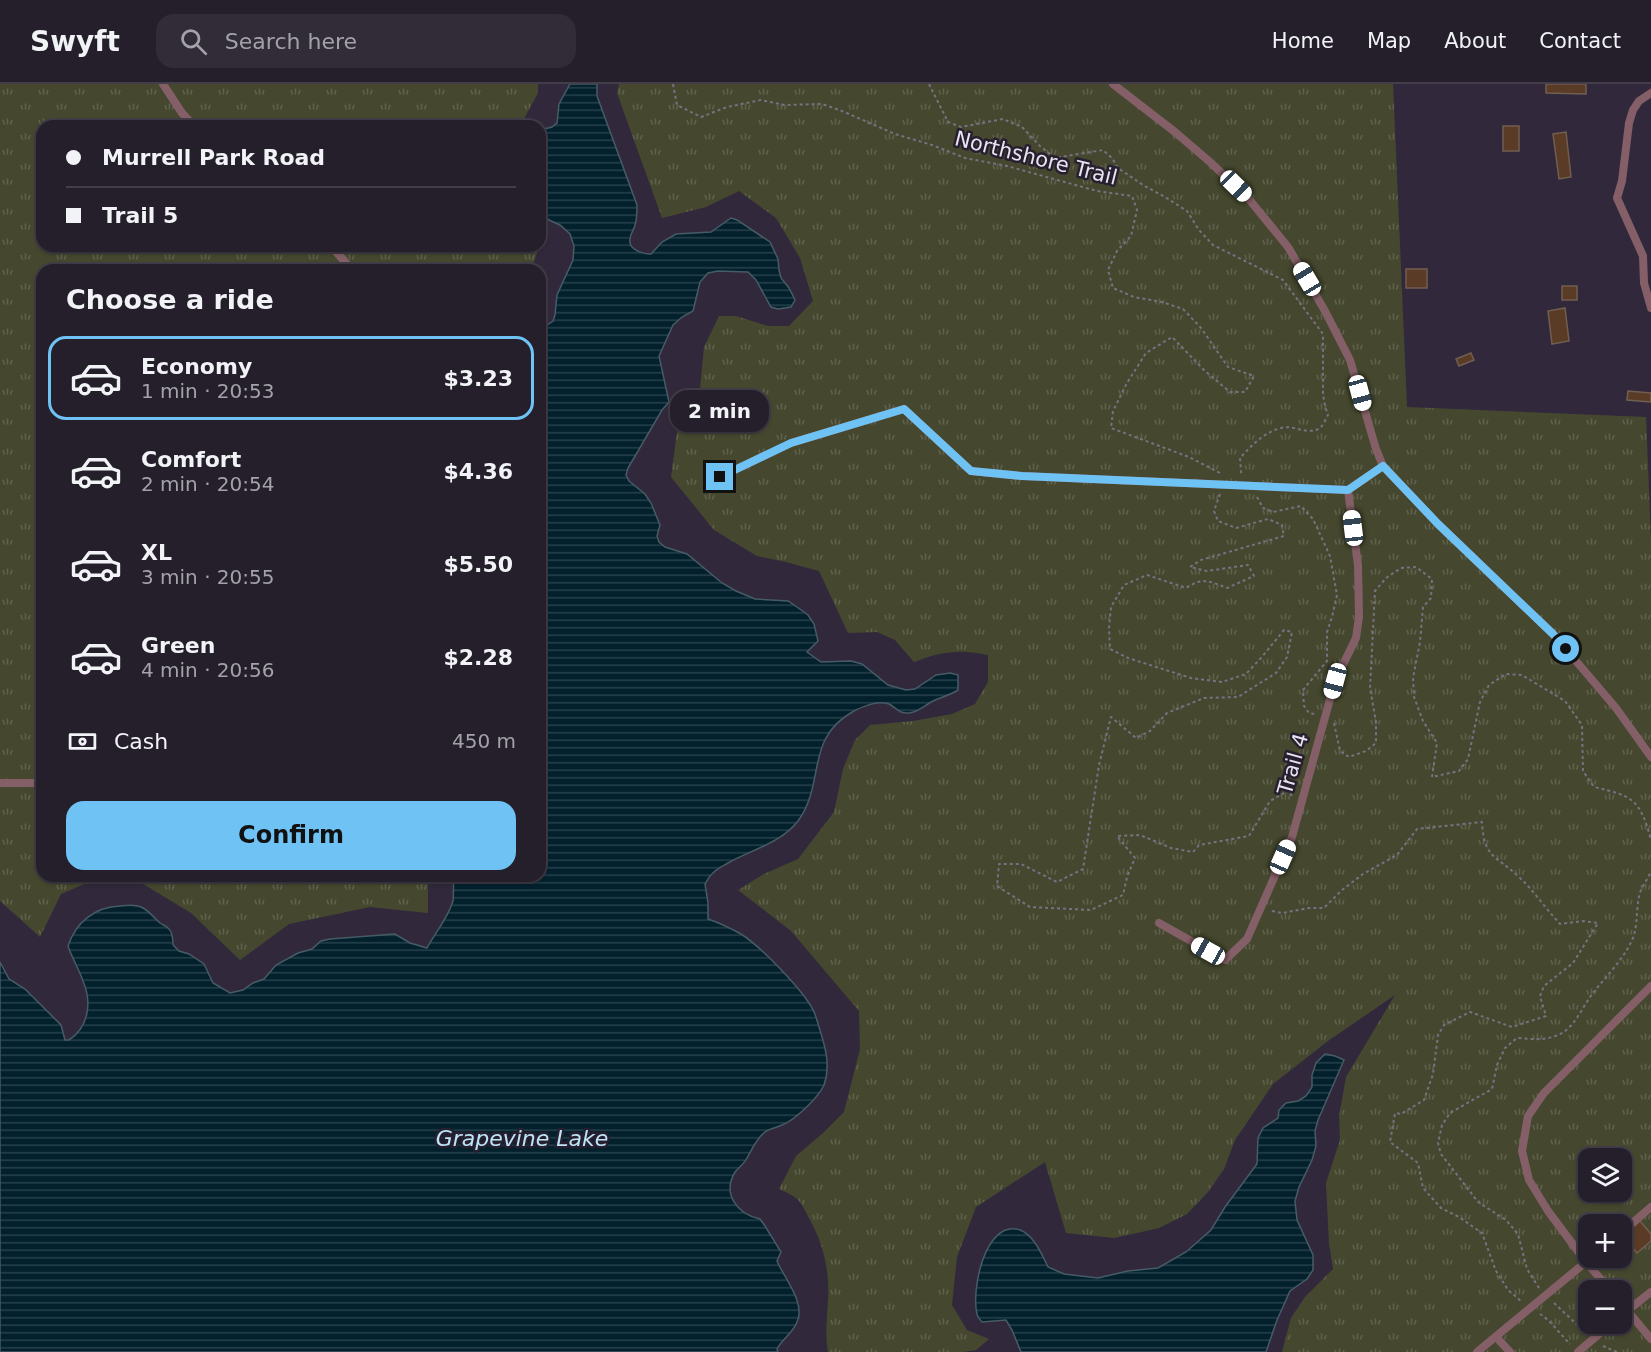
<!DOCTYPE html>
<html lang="en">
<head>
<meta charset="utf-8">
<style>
	:root { --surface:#251f2c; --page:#312c38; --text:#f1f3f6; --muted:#a3a2a9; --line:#423d48; --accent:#6fc2f4 }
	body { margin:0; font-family:"DejaVu Sans",sans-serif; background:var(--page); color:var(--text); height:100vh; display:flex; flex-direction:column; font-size:22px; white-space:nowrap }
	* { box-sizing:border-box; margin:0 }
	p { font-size:20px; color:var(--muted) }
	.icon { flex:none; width:33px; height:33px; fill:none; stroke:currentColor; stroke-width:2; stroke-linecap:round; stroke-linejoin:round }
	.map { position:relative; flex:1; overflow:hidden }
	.drawer { position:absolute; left:36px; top:180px; width:510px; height:618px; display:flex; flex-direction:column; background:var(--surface); border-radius:18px; box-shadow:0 2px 4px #0004,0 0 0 2px var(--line) }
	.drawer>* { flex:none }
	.banner { position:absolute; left:36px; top:36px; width:510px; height:132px; border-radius:18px; box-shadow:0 2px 4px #0004,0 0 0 2px var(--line); display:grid; align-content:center; height:132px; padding:0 30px; background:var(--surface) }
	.buttons { position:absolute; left:1578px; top:1064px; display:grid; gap:12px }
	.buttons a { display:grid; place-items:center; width:54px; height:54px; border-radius:12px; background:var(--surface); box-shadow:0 2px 4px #0004,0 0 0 2px var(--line); font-size:30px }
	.end { position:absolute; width:27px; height:27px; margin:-14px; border:8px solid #6fc2f4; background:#111; box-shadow:0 0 0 3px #111 }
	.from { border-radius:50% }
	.bubble { position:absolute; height:42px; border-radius:18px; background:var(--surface); box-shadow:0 2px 4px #0004,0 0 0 2px var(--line); font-size:20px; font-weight:700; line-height:42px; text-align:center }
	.car { position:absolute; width:18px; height:36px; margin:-18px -9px; border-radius:8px; box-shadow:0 0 4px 2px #0007; background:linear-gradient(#fff 24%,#345 0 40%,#fff 0 76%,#345 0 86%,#fff 0) }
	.banner b { display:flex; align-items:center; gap:21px; height:57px; font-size:22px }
	.banner b+b { border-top:2px solid var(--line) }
	.banner i { width:15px; height:15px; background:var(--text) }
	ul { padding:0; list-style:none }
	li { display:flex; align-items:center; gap:18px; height:84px; margin:0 12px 9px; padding:0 18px; border:3px solid transparent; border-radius:18px }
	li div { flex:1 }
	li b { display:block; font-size:22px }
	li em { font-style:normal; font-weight:700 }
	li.active { border-color:var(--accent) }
	li>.icon { width:54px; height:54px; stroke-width:1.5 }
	h2 { padding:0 30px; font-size:27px; line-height:72px }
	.pay { display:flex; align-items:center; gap:15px; height:66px; padding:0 30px; font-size:22px }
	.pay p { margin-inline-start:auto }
	.primary-button { display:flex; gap:12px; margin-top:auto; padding:12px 30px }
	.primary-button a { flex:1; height:69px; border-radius:18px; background:var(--accent); color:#111; font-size:24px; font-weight:700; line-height:69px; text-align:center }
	header { display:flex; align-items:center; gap:36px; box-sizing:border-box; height:84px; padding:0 30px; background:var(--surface); border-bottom:2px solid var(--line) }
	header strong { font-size:28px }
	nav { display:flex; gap:33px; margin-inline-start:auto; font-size:21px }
	.search { width:420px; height:54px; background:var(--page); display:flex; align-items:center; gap:15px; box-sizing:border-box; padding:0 21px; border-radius:18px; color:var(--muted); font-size:22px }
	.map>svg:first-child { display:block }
	.park { fill:url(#park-tufts); fill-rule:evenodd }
	.water { fill:url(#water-rules); stroke:#475b67; stroke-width:1.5 }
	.building { fill:#593b26; stroke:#725e51; stroke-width:1.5 }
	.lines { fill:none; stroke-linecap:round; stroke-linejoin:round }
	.path { stroke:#787181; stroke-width:2; stroke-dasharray:3 3; stroke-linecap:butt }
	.service { stroke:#855f68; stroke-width:8 }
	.route { stroke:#6fc2f4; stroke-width:8 }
	.labels { text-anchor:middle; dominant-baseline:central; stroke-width:5; stroke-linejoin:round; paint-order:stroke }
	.street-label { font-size:21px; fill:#e8e3ef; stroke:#271f30 }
	.water-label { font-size:22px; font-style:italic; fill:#bbe4f7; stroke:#271f30 }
</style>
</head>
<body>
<header>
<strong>Swyft</strong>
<div class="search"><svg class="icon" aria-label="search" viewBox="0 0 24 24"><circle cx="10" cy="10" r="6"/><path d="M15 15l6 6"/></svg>Search here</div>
<nav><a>Home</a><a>Map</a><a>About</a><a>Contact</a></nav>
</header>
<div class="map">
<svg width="1651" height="1268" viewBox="0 0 1651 1268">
	<defs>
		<pattern id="park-tufts" width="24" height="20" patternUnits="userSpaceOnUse" patternTransform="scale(1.5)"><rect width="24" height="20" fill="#45482e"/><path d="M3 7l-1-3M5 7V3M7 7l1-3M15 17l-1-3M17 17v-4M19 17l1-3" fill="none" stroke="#60624d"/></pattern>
		<pattern id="water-rules" width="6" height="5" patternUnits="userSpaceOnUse" patternTransform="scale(1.5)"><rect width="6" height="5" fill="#02212d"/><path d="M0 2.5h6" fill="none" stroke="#27414c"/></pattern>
	</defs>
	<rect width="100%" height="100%" fill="#31293b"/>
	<g class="park">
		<polygon points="0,0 538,0 538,9 520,42 42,42 42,162 533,162 538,166 531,186 42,186 42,792 103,792 61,810 40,853 0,817"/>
		<path d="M619,0H1393L1407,323L1646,333L1651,456V1268H1282L1291,1234L1305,1213L1333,1185L1329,1159L1326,1099L1340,1056L1339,1032L1346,993L1395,911L1328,957L1273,1000L1235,1056L1224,1085L1208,1108L1187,1130L1159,1144L1114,1154L1066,1149L1045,1078L976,1123L957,1173L952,1221L967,1246L989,1255L976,1266L963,1268H828C825,1251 827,1234 828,1217C830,1189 824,1161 810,1136C799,1115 801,1115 779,1105L796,1072L823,1049L844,1028L860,965L859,927L791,847L738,806L764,790L798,775L834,728L843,685L855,656L870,641L913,637L952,630L975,620L988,598V571C959,565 942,567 914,578L895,556L877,548L848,549L819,487L786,478L757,472L714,446L671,393L677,348L700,306L704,263L719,232H736L768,242H789L813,217L800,174L776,134L739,107L706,123L662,134L617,9ZM1588,1074H1622V1107H1588ZM1588,1140H1622V1173H1588ZM1588,1206H1622V1239H1588Z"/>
		<polygon points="130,792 429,792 428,800 428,829 370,823 289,840 240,876 191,829"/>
	</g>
	<g class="water">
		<path d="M570,0H597V12L637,121C637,128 637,135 635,141C634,146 630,150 630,155C628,166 643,170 651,170L662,158L676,150L711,148L731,134L737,136L770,158L778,175L779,186L781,194L789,204L795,216L791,223L778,225L771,223L756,196L748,188L718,187L708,189L700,198L693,227L682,233L673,241L659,272L669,318L662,326L628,384L626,391L629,397L645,410L651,419L660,441L657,452L659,458L665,463L687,470L722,499L736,507L755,515L788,517L797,523L808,531L814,540L818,557L807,568L821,578L851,577L862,580L888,601L906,606L915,605L936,591L950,589L958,591V606C950,611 942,613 933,617C925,621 919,628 909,629C899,630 897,624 889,620C879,616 863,622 854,627C804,654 826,699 798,737C781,759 751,766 728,779C723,782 716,785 713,789C709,792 707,797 705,800L708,819V835C720,839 730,844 741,850C760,862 803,906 813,926C816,931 817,937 819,943C825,962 831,981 824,1001C818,1014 795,1036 782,1041C776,1044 770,1044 765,1048C757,1054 752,1065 747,1074C744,1080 739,1083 735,1088C722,1110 737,1130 760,1135L765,1142L781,1168L777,1177C784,1194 806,1219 797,1238C793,1249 782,1255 777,1265L778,1268H0V878L9,895L25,905L61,941L65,956H69C89,943 92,918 83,897C79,885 72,874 68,862C76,838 95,823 120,822C127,821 136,820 143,824C150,828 154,834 160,839C163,841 166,842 168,844C173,848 173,856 173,861L179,867L189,870L204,880L213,899L230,909L243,906L253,899L264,895L276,881L298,869L312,865L321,857L330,855L395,850L410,859L427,864C435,849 448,834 453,817C454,809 453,800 454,792H540V246L553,237L555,231L557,211L573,176L574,162L570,150L560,141L549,136L540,127V46L552,43L557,39L559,20Z"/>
		<path d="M1325,970L1335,972L1344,976L1318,1036L1315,1047L1316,1062L1312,1076L1299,1103L1295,1117L1297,1136L1313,1171V1186L1307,1195L1290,1207L1277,1236L1266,1268H1021L1012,1246L1006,1236L982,1238C981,1237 977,1232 977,1230C971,1206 985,1135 1020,1146C1034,1151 1042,1171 1048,1183L1064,1190L1098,1194L1128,1187L1158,1184L1186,1168L1211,1146L1225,1123L1257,1080L1258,1054L1263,1044L1278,1034L1279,1026L1286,1019L1298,1017L1306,1012L1312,1003V991L1316,979Z"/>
	</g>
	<g class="building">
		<polygon points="1546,0 1586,0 1586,10 1546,9"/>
		<rect x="1503" y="42" width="16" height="25"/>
		<polygon points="1566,48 1571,93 1559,95 1553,50"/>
		<rect x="1406" y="185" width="21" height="19"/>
		<rect x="1562" y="202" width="15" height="14"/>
		<polygon points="1565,224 1569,257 1552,260 1548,227"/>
		<polygon points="1471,269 1474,276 1459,282 1456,275"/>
		<polygon points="1628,307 1651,309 1651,318 1627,316"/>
		<polygon points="1640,1137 1651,1150 1651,1157 1637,1169 1623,1152"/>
	</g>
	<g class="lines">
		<g class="path">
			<polyline points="673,0 677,21 701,33 727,23 761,16 784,21 822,20 842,27 895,50 932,61 965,74 1007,82 1097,107 1132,112 1137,126 1131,152 1117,167 1108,186 1113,204 1134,213 1162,218 1183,225 1201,244 1228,283 1254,292 1245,308 1230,308 1205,287 1172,253 1146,269 1127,299 1113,327 1111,344 1189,373 1220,389"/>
			<path d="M929,0L948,38L961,43L1003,35L1022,43L1040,62L1055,74L1103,66L1112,74L1118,84L1143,101L1165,113L1187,127L1199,146L1213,161L1283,196L1323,250V310L1325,322L1328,331C1326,334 1324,340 1321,343C1310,353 1293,340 1281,344C1263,349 1252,361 1240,374L1241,388L1242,391"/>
			<path d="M1220,410L1214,427L1218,437L1236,444L1268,435L1282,441L1284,452L1201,476L1190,483L1207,487L1248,481L1254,492L1227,504C1209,497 1203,493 1186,504L1147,491L1124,501L1111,523L1109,544L1110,565L1128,574L1191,594L1222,598L1246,590L1261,574L1284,546L1292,548L1287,573L1276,589L1238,613L1204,614L1167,629L1150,647L1136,654L1111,633L1099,681L1083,785L1057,798L1021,780H999L997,802L1030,823L1091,826L1123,811L1127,793L1135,774L1117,752L1140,751L1171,764L1193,768L1199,761L1249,752L1270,717L1289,706L1292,712"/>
			<polyline points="1257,413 1263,424 1273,428 1301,422 1313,435 1330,472 1337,511 1332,533 1327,548 1327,577 1303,606 1304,622 1309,629 1315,630"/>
			<path d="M1334,639L1340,667L1349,673L1366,667L1376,659V638L1370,604L1375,507L1386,494L1401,484L1416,483L1432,495L1431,514L1423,523L1420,558L1413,594L1414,613L1423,637L1437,659L1432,693L1459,687L1468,675L1480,618L1489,601L1506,590L1522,591L1565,617L1582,641L1583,687L1594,703C1633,712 1640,715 1651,756"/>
			<path d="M1272,827L1282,829L1309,824H1324L1342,806L1363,790L1397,771L1417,745L1482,738C1484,775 1496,771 1519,793C1534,807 1546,825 1560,840L1583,837L1598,839L1573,879L1544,902L1540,912L1546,932L1512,943L1470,928L1444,941L1438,951L1433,990L1424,1016L1401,1030L1395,1029L1390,1058L1418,1079L1423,1104L1441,1124L1459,1133L1482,1149L1496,1187L1508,1206L1521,1217"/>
			<path d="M1539,1204L1527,1185L1518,1150L1506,1136L1478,1118L1441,1070L1438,1059L1442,1041L1450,1029L1492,1005L1497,981L1505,964L1517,954C1531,955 1545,957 1558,951C1575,944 1582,923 1593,909C1607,891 1624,875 1633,854C1638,840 1636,826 1639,813C1640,805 1647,796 1651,788"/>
			<polyline points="1554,1219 1585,1248"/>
			<path d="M1540,1230C1550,1236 1561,1251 1570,1260"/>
			<polyline points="1603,1262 1617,1268"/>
		</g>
		<g class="service">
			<polyline points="163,0 182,29 194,42"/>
			<polyline points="1113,0 1175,48 1210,78 1248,114 1288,163 1325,227 1350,276 1376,365 1383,382 1438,440 1553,550 1616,624 1651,673"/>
			<polyline points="1651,9 1639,17 1633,26 1629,39 1622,97 1617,114 1643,172 1644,199 1651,224"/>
			<polyline points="331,162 352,186"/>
			<polyline points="720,393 791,359 904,325 971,387 1022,392 1348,406 1383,382"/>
			<polyline points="0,699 42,699"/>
			<polyline points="1159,839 1225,876 1247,855 1292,753 1335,597 1356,554 1359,533 1358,481 1348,406"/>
			<polyline points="1622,1148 1651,1123"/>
			<polyline points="1610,1206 1586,1178 1548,1127 1529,1096 1522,1067 1528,1032 1544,1009 1651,902"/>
			<polyline points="1622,1220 1651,1255"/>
			<polyline points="1622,1231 1651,1208"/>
			<polyline points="1496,1253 1510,1268"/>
			<polyline points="1477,1268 1592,1173"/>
			<polyline points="1578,1268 1612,1239"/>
		</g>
	</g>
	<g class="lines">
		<polyline class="route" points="720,393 791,359 904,325 971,387 1022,392 1348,406 1383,382 1438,440 1553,550 1566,565"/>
	</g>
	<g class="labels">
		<g class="street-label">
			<text transform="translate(1036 74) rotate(14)">Northshore Trail</text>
			<text transform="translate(1293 680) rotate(-74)">Trail 4</text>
		</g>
		<g class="water-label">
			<text x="522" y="1054">Grapevine Lake</text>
		</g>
	</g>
</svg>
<div class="buttons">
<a><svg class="icon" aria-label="layers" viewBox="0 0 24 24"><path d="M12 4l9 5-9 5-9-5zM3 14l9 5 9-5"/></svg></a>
<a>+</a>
<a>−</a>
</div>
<i class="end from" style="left:1566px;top:565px"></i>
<i class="end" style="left:720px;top:393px"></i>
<div class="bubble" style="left:670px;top:306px;width:99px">2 min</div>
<i class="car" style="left:1236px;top:102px;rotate:134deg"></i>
<i class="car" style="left:1307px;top:195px;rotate:329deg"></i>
<i class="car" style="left:1360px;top:309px;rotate:165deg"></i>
<i class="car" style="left:1353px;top:444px;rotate:353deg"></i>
<i class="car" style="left:1335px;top:597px;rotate:195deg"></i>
<i class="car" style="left:1283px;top:773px;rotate:24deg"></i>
<i class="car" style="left:1208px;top:867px;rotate:299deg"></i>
<div class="banner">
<b><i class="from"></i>Murrell Park Road</b>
<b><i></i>Trail 5</b>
</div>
<section class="drawer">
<h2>Choose a ride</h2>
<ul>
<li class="active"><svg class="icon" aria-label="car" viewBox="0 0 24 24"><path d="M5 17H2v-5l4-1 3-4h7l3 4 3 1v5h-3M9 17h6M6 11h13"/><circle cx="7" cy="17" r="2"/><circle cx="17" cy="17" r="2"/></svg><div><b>Economy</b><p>1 min · 20:53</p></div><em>$3.23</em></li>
<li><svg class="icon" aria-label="car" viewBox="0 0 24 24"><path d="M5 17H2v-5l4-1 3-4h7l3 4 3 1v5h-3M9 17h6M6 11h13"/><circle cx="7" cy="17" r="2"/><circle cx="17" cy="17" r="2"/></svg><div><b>Comfort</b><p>2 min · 20:54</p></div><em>$4.36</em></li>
<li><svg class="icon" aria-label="car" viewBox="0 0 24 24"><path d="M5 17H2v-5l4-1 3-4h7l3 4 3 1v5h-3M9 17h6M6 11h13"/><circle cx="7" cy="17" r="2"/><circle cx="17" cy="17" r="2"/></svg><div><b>XL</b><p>3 min · 20:55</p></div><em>$5.50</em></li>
<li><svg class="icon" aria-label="car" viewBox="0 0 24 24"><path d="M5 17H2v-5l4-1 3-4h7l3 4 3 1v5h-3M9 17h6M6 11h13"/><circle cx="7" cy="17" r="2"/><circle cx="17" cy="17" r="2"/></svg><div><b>Green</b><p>4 min · 20:56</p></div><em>$2.28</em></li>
</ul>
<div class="pay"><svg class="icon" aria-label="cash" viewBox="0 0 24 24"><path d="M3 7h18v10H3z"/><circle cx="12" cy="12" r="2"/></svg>Cash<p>450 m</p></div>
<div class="primary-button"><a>Confirm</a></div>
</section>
</div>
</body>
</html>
